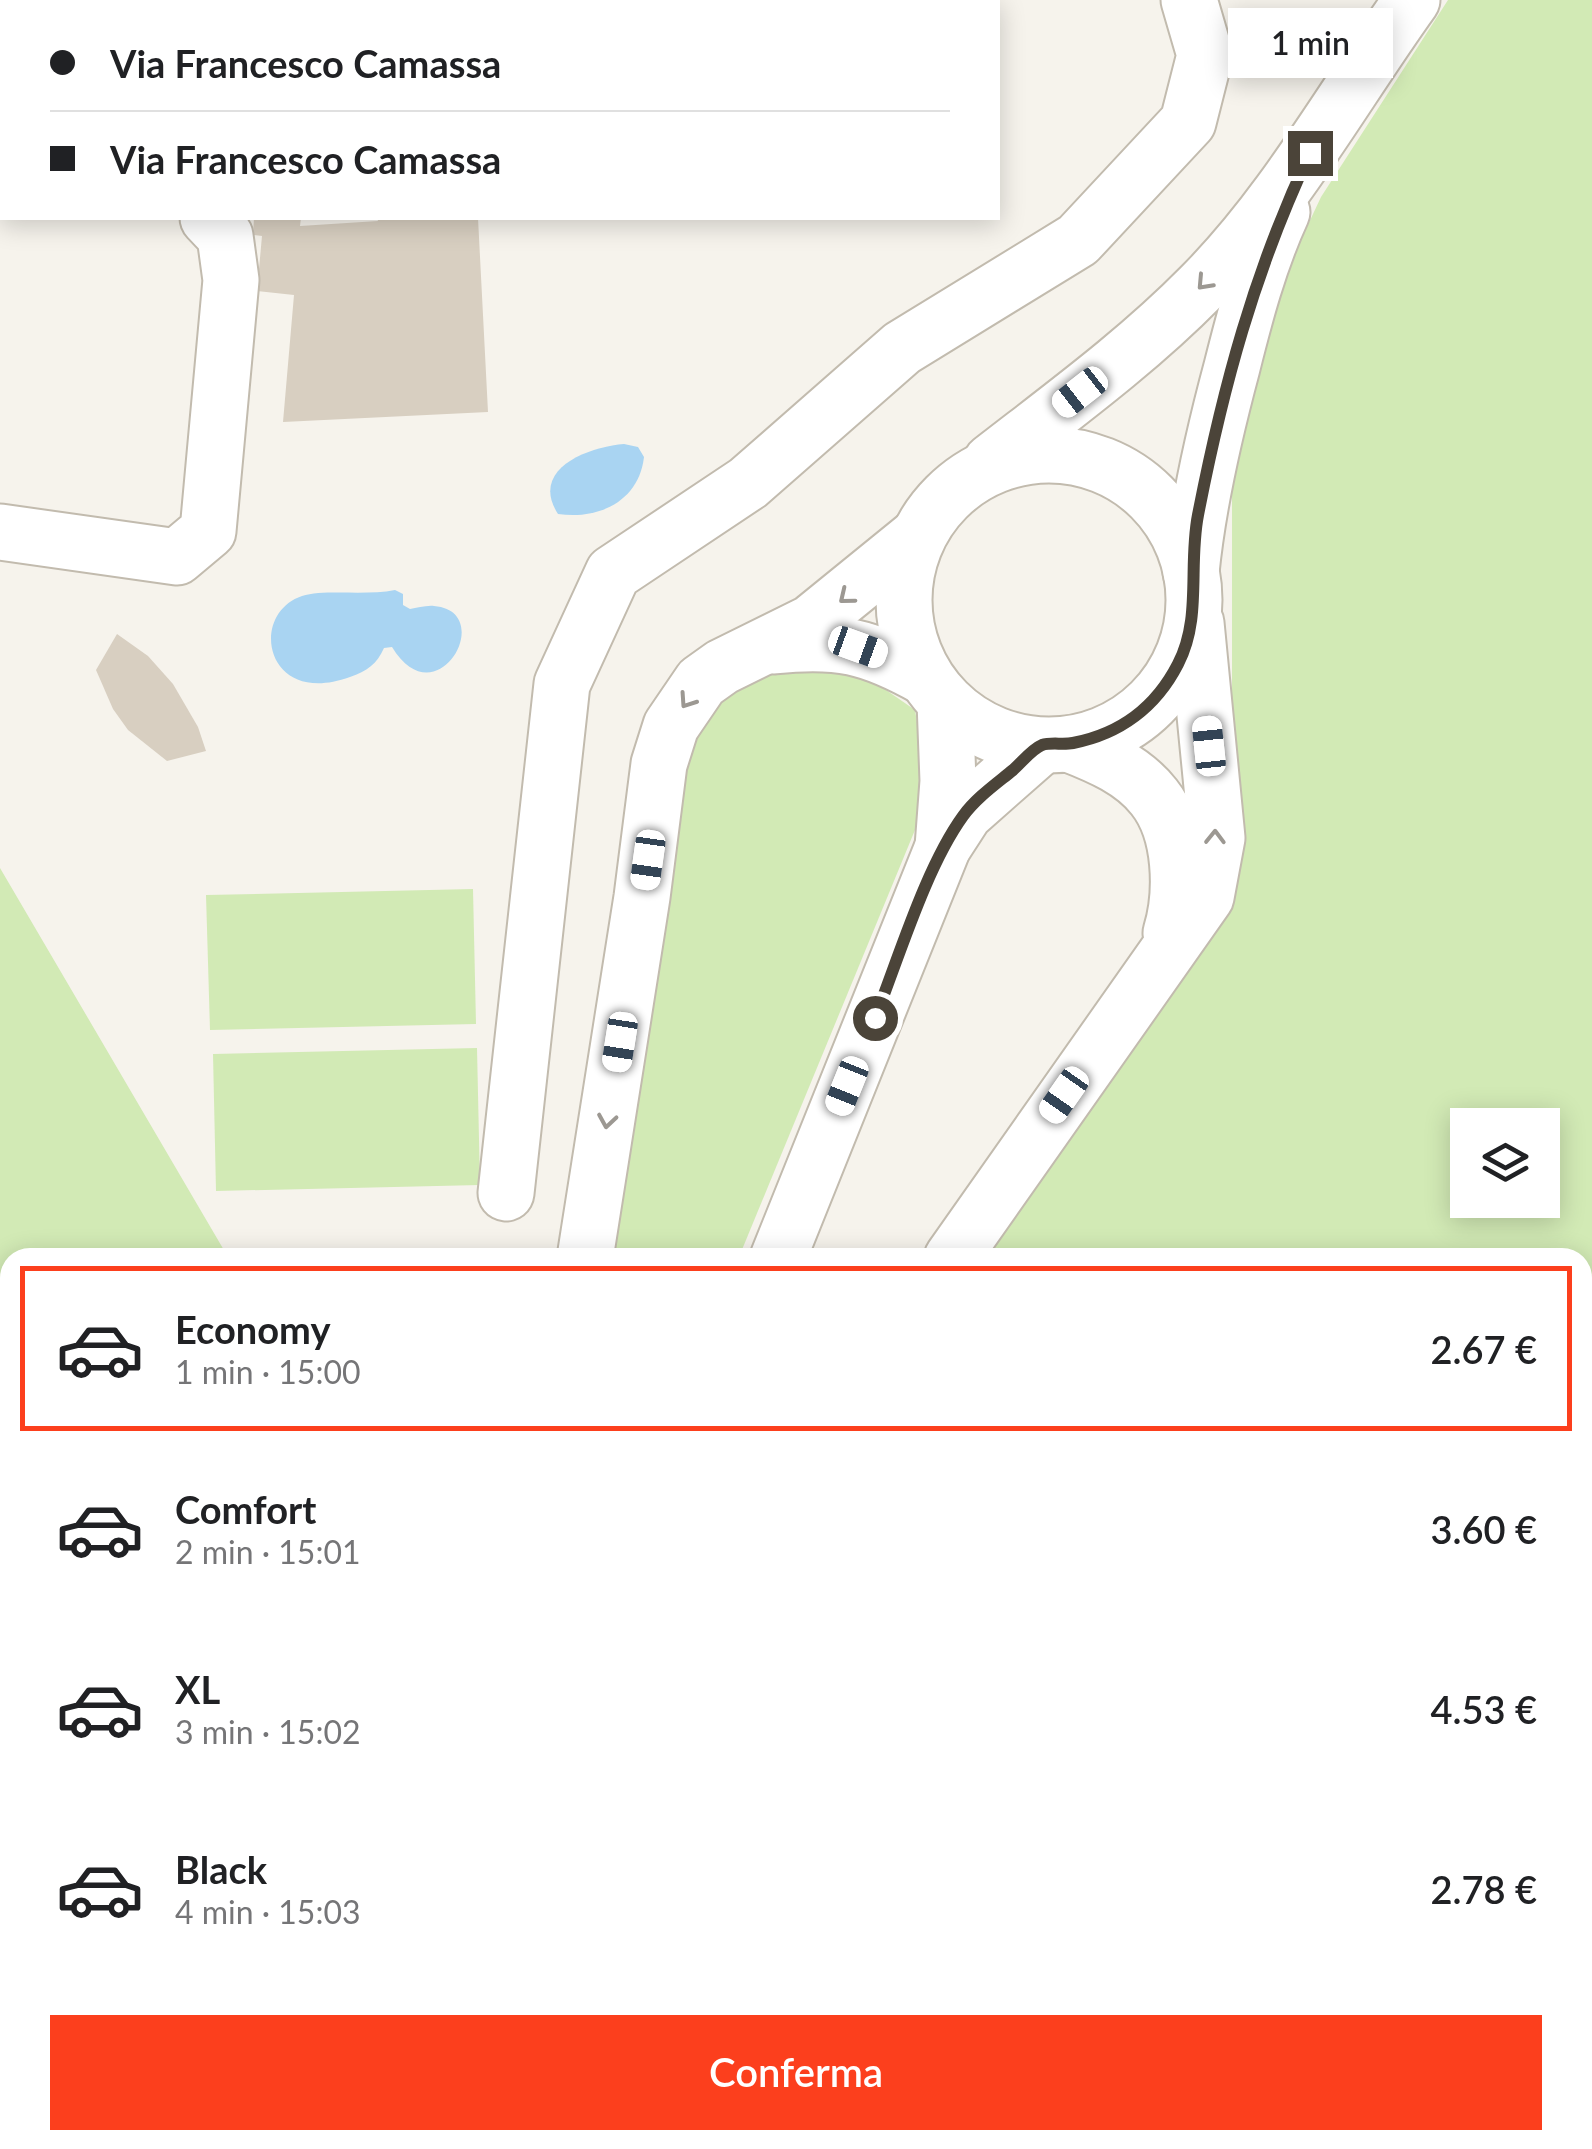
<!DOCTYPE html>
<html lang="it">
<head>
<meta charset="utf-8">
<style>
	:root { --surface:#fff; --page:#f2f2f2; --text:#202124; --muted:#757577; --line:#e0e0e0; --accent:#fc3f1d }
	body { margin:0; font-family:Lato,sans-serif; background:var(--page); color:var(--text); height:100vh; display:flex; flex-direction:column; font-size:38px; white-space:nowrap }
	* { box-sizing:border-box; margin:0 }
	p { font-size:32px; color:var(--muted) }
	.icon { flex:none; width:55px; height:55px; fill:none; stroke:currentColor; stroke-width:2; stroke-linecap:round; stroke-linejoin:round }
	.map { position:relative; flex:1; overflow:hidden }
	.sheet { position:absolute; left:0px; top:1248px; width:1592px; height:902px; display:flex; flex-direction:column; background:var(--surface); border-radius:30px 30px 0 0; box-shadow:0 5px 25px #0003 }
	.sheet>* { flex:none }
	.top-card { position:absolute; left:0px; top:0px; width:1000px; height:220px; box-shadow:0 5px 25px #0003; display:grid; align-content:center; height:220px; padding:0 50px; background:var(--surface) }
	.controls { position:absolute; left:1450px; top:1108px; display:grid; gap:20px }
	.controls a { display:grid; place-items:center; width:110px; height:110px; border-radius:0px; background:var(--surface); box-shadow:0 5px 25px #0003; font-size:50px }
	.end { position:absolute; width:45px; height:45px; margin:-22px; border:12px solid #4b4439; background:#fff; box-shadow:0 0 0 5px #fff }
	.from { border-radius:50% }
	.bubble { position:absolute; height:70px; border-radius:0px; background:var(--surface); box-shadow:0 5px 25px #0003; font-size:32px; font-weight:600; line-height:70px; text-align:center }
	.car { position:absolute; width:30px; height:60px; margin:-30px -15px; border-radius:12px; box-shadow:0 0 8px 2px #0007; background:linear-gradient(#fff 24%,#345 0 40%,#fff 0 76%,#345 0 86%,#fff 0) }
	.top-card b { display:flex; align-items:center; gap:35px; height:95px; font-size:38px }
	.top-card b+b { border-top:2px solid var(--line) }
	.top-card i { width:25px; height:25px; background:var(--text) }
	ul { padding:18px 0 0; list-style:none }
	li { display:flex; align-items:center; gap:30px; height:165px; margin:0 20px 15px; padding:0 30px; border:5px solid transparent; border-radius:0px }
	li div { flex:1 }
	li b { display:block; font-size:38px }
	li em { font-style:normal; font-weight:600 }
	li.on { border-color:var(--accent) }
	li>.icon { width:90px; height:90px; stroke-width:1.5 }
	.button { display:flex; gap:20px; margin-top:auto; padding:20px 50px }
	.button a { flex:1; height:115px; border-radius:0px; background:var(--accent); color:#fff; font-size:40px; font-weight:600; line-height:115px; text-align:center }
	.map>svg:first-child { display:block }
	.green { fill:#d2eab5; fill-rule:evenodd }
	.water { fill:#a9d4f2 }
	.building { fill:#d8cfc1 }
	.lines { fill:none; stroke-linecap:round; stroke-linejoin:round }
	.minor-casing { stroke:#c2bbae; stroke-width:59 }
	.highway-casing { stroke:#e0a43c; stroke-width:59 }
	.minor { stroke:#fff; stroke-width:55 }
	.highway { stroke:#ffcf6e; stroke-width:55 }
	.oneway { stroke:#9c9892 }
	.route { stroke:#4b4439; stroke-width:12 }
</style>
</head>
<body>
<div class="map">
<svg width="1592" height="2149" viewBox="0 0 1592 2149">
	<rect width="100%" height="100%" fill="#f6f3ec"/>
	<g class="green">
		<path d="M1448,0H1592V1418H1583L1582,1258H968L1176,968L1232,729V468L1267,312L1321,197ZM1468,1125H1542V1200H1468Z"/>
		<polygon points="844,661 915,710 929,796 739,1257 604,1258 696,709 750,666"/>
		<polygon points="0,868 228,1257 10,1258 10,1448 0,1456"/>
		<polygon points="473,889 476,1024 210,1030 206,895"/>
		<polygon points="477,1048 480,1185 216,1191 213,1054"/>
		<polygon points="1582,1731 1592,1731 1592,2149 654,2149 655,2140 1582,2140"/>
		<polygon points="451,2140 604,2140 602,2149 447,2149"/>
	</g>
	<g class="water">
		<path d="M624,444L638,447L644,457C639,501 599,520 558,514C529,469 588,447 624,444Z"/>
		<path d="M395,590L403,594V605L410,609C417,608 427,605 434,606C498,611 437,721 392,647L384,648C377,664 367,671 350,677C265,708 248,614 302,596C324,589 366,596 395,590Z"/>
	</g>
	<g class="building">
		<polygon points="254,218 301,218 300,226 378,221 377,218 478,218 488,412 283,422 294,295 257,291 262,236 253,235"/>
		<polygon points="117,634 148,656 173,684 198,727 206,751 167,761 128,730 113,709 96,670"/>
		<polygon points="1334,2140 1371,2140 1377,2145 1374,2149 1327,2149"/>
		<polygon points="1498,2140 1567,2140 1579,2149 1506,2149"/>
	</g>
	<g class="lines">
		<g class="minor-casing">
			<g id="minor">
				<polyline points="661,0 663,2"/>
				<polyline points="744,2 747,0"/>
				<circle cx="1049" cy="600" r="145"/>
				<path d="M991,462C1063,406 1137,352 1201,287C1285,203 1343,96 1412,0"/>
				<polyline points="0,532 177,557 208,531 231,280 225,236 208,218"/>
				<path d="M1191,572C1198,502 1214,434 1232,367C1245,315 1259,262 1282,212"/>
				<path d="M774,646C838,639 869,646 926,678"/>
				<path d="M1069,744C1100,756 1133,770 1154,797C1182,832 1183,893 1171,933"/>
				<polyline points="943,847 948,781 945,702"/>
				<polyline points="506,1193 562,684 613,573 748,483 902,348 1078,240 1188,122 1205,55 1189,0"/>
				<polyline points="585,1258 642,897 659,764 671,726 701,682 722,667 811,623 918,536"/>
				<polyline points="778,1258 943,847 965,813 1041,746"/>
				<polyline points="952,1258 1206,897 1217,838 1196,623"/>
				<polyline points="1582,1434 1592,1434"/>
				<polyline points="0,1658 10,1656"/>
				<polyline points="1582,1698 1592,1698"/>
				<polyline points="420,2149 423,2140"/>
				<polyline points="634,2149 635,2140"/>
			</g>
		</g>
		<g class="highway-casing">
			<g id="highway">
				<polyline points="1582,1543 1592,1543"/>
				<polyline points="1582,1604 1592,1604"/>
				<polyline points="0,1796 10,1793"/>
				<polyline points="0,1851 10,1848"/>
			</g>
		</g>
		<use href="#minor" class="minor"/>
		<use href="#highway" class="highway"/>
	</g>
	<defs><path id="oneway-chevron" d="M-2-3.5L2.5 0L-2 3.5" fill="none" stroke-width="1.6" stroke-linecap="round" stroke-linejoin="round" transform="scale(2.5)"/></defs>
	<g class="oneway">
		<use href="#oneway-chevron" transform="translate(1204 283) rotate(133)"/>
		<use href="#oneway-chevron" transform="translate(846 597) rotate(141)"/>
		<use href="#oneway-chevron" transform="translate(687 701) rotate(124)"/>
		<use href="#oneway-chevron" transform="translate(1215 837) rotate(-89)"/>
		<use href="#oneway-chevron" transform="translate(607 1121) rotate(99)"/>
	</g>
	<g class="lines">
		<path class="route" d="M875,1018C899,957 926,867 963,816C976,798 996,784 1013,770C1021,763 1032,749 1042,745C1051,742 1063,745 1073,743C1120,734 1156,707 1178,664C1202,618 1188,566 1198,515C1223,387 1254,272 1310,153"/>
	</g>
</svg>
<div class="controls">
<a><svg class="icon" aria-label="layers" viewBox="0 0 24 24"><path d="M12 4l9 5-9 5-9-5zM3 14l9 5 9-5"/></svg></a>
</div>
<i class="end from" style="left:875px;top:1018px"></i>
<i class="end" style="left:1310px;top:153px"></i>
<div class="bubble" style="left:1228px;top:8px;width:165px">1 min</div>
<i class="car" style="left:1080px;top:392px;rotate:232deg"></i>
<i class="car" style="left:858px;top:647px;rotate:110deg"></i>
<i class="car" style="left:1209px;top:746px;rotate:354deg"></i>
<i class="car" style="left:648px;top:860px;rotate:188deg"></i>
<i class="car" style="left:620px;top:1042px;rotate:189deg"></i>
<i class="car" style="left:847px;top:1086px;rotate:202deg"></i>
<i class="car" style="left:1064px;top:1095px;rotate:215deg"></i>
<div class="top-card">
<b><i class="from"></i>Via Francesco Camassa</b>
<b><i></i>Via Francesco Camassa</b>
</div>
<section class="sheet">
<ul>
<li class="on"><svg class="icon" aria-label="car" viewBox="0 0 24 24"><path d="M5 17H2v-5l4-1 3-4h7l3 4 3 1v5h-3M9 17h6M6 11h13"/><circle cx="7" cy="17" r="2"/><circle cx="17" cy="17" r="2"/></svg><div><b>Economy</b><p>1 min · 15:00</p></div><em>2.67 €</em></li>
<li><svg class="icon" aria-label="car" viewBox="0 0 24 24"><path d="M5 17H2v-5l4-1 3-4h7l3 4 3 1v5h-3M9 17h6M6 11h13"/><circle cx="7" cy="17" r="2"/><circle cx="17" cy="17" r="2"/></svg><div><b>Comfort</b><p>2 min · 15:01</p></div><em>3.60 €</em></li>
<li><svg class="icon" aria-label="car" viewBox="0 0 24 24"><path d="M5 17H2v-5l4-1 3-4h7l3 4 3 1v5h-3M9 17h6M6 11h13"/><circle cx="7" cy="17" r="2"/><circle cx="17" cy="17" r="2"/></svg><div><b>XL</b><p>3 min · 15:02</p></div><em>4.53 €</em></li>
<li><svg class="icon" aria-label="car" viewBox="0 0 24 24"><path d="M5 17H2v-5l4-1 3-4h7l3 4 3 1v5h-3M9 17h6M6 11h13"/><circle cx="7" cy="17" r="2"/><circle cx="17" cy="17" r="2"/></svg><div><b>Black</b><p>4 min · 15:03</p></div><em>2.78 €</em></li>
</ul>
<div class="button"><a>Conferma</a></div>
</section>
</div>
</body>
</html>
